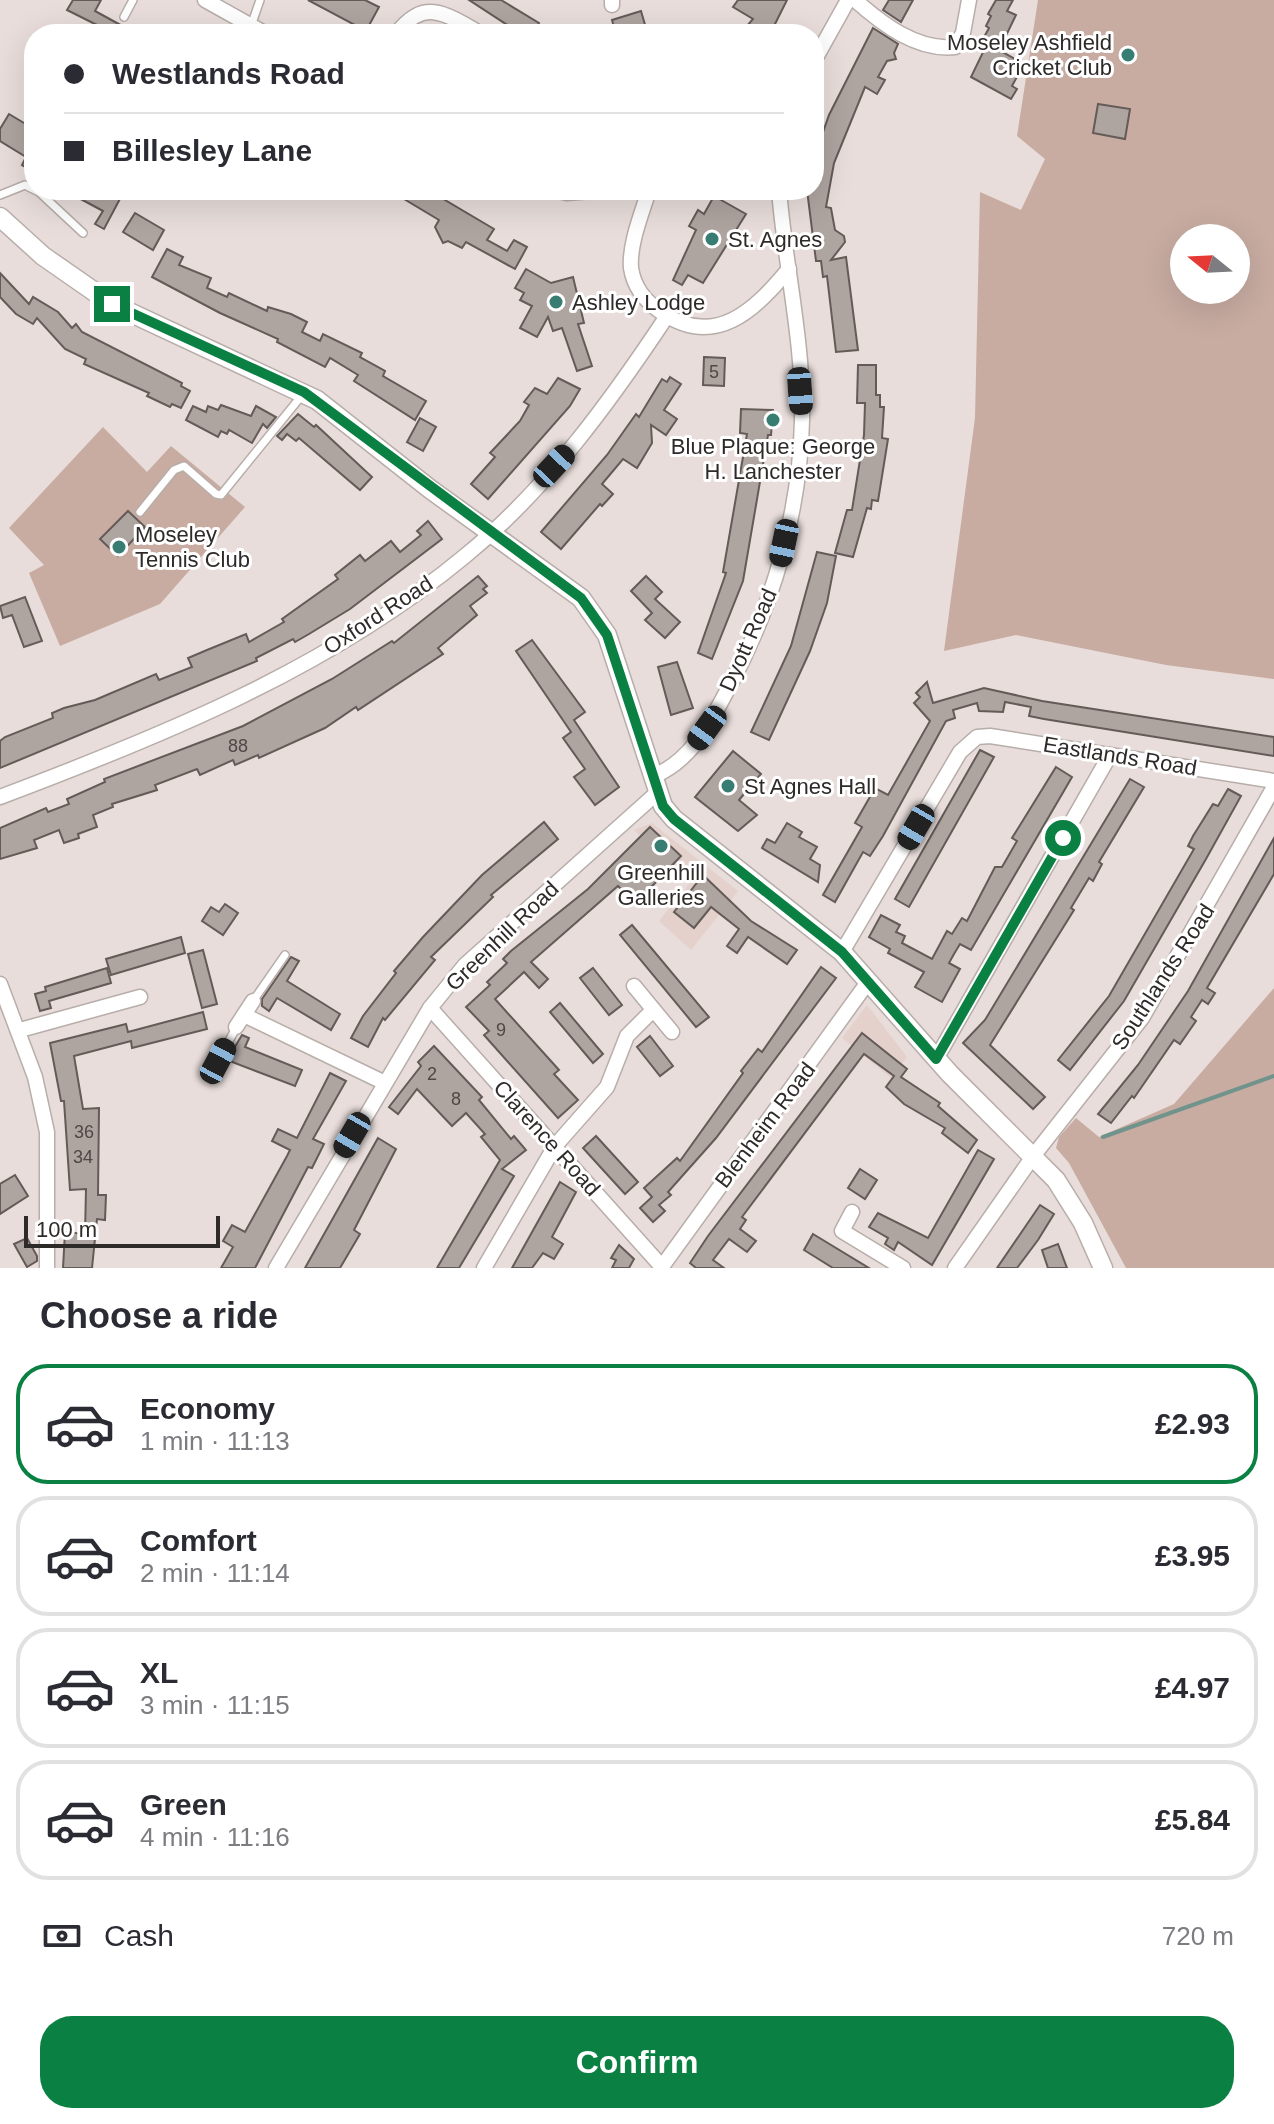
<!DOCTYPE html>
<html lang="en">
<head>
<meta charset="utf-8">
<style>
	:root { --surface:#fff; --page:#f7f7f7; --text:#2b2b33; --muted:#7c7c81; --line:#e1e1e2; --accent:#0b8043 }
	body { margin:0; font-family:Helvetica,sans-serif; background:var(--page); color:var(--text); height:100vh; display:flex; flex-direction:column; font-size:30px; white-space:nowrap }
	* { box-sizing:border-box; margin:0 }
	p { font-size:26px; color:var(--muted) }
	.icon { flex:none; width:44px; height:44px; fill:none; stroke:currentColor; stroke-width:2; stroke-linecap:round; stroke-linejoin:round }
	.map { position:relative; height:1268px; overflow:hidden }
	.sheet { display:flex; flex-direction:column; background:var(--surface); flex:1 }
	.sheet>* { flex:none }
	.guide { position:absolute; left:24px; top:24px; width:800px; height:176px; border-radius:32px; box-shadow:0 8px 32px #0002; display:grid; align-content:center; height:176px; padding:0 40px; background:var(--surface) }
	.needle { width:52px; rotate:288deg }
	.buttons { position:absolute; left:1170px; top:224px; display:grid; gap:16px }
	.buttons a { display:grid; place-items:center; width:80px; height:80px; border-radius:50%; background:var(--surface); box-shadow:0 8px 32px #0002; font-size:40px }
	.scale { position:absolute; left:24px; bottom:20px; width:196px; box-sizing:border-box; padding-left:8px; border:4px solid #2e2a29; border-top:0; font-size:22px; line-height:28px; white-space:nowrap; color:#2e2a29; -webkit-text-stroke:6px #fff; paint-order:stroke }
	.end { position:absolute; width:36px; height:36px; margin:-18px; border:10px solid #0b8043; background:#fff; box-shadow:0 0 0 4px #fff }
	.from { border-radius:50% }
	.car { position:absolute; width:24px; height:48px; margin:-24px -12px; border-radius:10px; box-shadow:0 0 6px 2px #0007; background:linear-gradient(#222 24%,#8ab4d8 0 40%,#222 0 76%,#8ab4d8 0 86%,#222 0) }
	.guide b { display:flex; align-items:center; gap:28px; height:76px; font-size:30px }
	.guide b+b { border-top:2px solid var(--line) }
	.guide i { width:20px; height:20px; background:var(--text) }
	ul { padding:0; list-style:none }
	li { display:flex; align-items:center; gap:24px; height:120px; margin:0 16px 12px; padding:0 24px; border:4px solid var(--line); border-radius:32px }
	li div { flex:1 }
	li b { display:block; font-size:30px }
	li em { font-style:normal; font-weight:700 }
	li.selected { border-color:var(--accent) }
	li>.icon { width:72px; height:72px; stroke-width:1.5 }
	h2 { padding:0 40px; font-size:36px; line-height:96px }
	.pay { display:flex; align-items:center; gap:20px; height:88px; padding:0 40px; font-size:30px }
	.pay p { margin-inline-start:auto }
	.primary-button { display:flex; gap:16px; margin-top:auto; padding:16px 40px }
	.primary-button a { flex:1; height:92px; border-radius:32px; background:var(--accent); color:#fff; font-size:32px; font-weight:700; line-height:92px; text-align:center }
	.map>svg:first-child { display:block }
	.built { fill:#e4d1cb }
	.green { fill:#c8aca2; fill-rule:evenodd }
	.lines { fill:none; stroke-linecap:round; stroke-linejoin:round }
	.stream { stroke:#70938c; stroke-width:4 }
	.building { fill:#aea4a0; stroke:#645b58; stroke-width:2 }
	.service-casing { stroke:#b7ada9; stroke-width:10 }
	.minor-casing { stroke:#b7ada9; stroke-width:17 }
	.tertiary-casing { stroke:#b7ada9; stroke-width:21 }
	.service { stroke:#fff; stroke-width:7 }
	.minor { stroke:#fff; stroke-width:14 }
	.tertiary { stroke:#fff; stroke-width:18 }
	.route { stroke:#0b8043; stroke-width:10 }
	.poi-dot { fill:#387d72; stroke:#fff; stroke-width:3 }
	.labels { text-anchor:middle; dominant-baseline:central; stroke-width:6; stroke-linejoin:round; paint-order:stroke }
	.number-label { font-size:18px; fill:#4e4847 }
	.poi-label { font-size:22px; fill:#2e2a29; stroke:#fff; text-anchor:start }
	.street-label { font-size:22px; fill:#2e2a29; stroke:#fff }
</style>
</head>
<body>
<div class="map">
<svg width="1274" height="1268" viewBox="0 0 1274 1268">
	<rect width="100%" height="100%" fill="#e8ddda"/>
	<g class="built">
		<polygon points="652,823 738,891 691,950 659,921 690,883 634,830"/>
		<polygon points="867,1005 907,1057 891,1078 842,1038"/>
	</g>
	<g class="green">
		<path d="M1038,0H1274V679L1166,665L1016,635L944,651L975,418L980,192L1021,210L1045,159L1017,136ZM1184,238H1236V290H1184Z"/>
		<polygon points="103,427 147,472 171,446 245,507 160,604 60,646 29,573 44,565 9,528"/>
		<polygon points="1274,988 1274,1268 1126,1268 1069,1163 1056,1148 1059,1137 1076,1118 1099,1137 1174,1104"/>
	</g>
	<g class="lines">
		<polyline class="stream" points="1103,1137 1274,1076"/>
	</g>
	<g class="building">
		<polygon points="73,0 101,0 95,11 137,34 97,34 101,27 67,10"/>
		<polygon points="308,0 365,0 379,7 366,31"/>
		<polygon points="469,0 501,0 539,23 532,34 521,34"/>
		<polygon points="738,0 787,0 771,32 765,28 762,34 740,34 753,19 733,7"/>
		<polygon points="889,0 913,0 901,22 883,10"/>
		<polygon points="996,0 1013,0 1007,11 1016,15 999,50 1024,64 1012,86 1017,89 1011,99 971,77 988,42 983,39 989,28 986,26 991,16 988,14"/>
		<polygon points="641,11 646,28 616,34 612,20"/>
		<polygon points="873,28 898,44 894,53 896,59 887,61 878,77 885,80 877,94 865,87 834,163 826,207 831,208 835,230 844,236 845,242 831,260 846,257 858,350 836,352 827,276 823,277 821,261 816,261 807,190 814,190 814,158 829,115"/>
		<polygon points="1098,104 1130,109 1125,139 1093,133"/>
		<polygon points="9,114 34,129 34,172 22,165 26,157 0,141 0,129"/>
		<polygon points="64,190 109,190 122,195 104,229 95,224 103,211"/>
		<polygon points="389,190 428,190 494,229 487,240 507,251 514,240 527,247 515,269 466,242 462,248 448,241 443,243 435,227 439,220"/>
		<polygon points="714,196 746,214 703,283 688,275 682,285 673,280 696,230 689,226 698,210 704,214"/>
		<polygon points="135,213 164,230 153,250 123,232"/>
		<polygon points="167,249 183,257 179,265 211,278 207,288 227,297 229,293 267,311 268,307 291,314 307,322 302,332 320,341 323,334 362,353 360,357 385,371 383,376 426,401 415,420 354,381 358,375 330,358 325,367 277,342 278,339 220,313 152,277"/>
		<polygon points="526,269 551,283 573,277 584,323 578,324 592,366 577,371 562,328 553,331 548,317 537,337 520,328 532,306 520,300 524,293 515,288"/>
		<polygon points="0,273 29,304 33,297 58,312 72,328 76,324 82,332 182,383 181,386 190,391 181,408 172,404 170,407 147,396 149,393 84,364 86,359 65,349 37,318 33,324 16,314 0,297"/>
		<polygon points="704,357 725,358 724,386 703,385"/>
		<polygon points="858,365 876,365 876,395 880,395 880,407 884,407 882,438 888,439 878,501 872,500 871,509 867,508 853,557 835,553 847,510 852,510 864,435 865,403 857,403"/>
		<polygon points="670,377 681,384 664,410 677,419 666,435 651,425 652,443 637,468 623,459 602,484 613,494 602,506 600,504 561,549 541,532 607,455 636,414 639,417 662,379 667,382"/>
		<polygon points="558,378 580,389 570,406 488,499 471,484 495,457 490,453 520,421 529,405 524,402 535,388 547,394"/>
		<polygon points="221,405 251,416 256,406 276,417 267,428 263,424 252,443 229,430 227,434 221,431 218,437 186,420 193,406 206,412 208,406 218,410"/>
		<polygon points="741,409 773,410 771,435 768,435 743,581 712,659 698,653 726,573 723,572 747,434 740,433"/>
		<polygon points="298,414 314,427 316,425 372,477 360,490 299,438 296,441 287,434 282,440 277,436"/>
		<polygon points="420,418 436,427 423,451 407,442"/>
		<polygon points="128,511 145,527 118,556 100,539"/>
		<polygon points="428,521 442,539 350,609 309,634 295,642 293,639 256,658 257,661 0,768 0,741 5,737 53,718 52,713 64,708 95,700 156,674 159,680 192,667 188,658 207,650 246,634 249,642 284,622 282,619 338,579 335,575 360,555 365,561 391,541 400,552 421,535 417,531"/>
		<polygon points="817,552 836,556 827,603 810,651 769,740 751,732 791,646"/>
		<polygon points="478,576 487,586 483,589 487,593 470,606 477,615 438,648 443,654 358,710 356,707 325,728 259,758 258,755 235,765 233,760 200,775 197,769 155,785 157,790 112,804 113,807 93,815 97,827 78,834 79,838 64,843 59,830 34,840 37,848 0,859 0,828 46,808 48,812 69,804 67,799 105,782 104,779 243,726 332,679 392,641 394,643"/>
		<polygon points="646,576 662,592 655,599 680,622 665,638 645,620 652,613 631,591"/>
		<polygon points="25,597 42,641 24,647 12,615 3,618 0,606"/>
		<polygon points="532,640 585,712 574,720 619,787 595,805 574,777 585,769 563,738 571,732 516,651"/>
		<polygon points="677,662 693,708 671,715 658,667"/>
		<polygon points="927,682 933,703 984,688 1042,701 1274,737 1274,756 1044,719 1029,716 1031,707 1005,702 1003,712 979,711 977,703 953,710 955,718 946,721 883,836 870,856 863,852 835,902 823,895 862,827 855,823 875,788 888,795 930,721 914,703 920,697 916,693"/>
		<polygon points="980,750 994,757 909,907 895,899"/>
		<polygon points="733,751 761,774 739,800 757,815 738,831 695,797"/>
		<polygon points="1056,767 1072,777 971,950 960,944 954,954 949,963 960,969 942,1002 915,987 924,972 888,953 890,949 869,937 881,915 900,925 896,932 905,936 902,943 932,959 947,931 952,934 962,918 967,921 995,867 1002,867 1017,841 1012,838"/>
		<polygon points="1130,779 1144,787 1099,862 1102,864 1093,881 1089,878 1071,908 1074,910 990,1045 1045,1097 1033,1109 963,1043 985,1020"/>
		<polygon points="1228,789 1241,796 1206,859 1124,1001 1070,1070 1058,1060 1109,996 1194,849 1188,846 1193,836 1213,804 1218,806"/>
		<polygon points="544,822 558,839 491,895 493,897 431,957 435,960 385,1020 383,1018 368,1047 351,1038 363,1016 396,973 394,971 423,937 482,875"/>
		<polygon points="787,823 802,832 799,837 817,847 810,859 820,865 818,882 762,848 767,839 775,843"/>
		<polygon points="650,827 681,856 635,904 618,886 531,962 548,979 539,988 524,972 495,999 559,1070 554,1074 578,1100 558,1118 484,1035 489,1031 466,1007 490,985 487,982 507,963 503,959 511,951 588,889"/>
		<polygon points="1274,838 1274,874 1207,988 1215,993 1208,1004 1202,1000 1191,1017 1196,1021 1180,1044 1174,1040 1134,1098 1132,1096 1111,1123 1098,1114 1138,1065 1188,991"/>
		<polygon points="703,875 751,921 797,950 787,964 748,937 737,953 727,946 739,929 711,907 694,928 674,912"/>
		<polygon points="225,904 238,913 223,935 202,921 211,907 219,912"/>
		<polygon points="632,925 709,1017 696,1027 620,935"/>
		<polygon points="181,937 185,953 111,975 106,959"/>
		<polygon points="203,950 217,1004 202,1008 188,954"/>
		<polygon points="291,957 299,961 287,981 340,1014 331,1030 277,998 269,1011 262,1006 262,999"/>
		<polygon points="821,967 836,978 716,1138 668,1192 671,1195 659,1205 665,1211 653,1222 640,1208 652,1197 644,1188 677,1158 680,1161 743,1073 741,1071 758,1049 762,1052"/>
		<polygon points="107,968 111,983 49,1001 51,1008 40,1011 35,994 46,991 45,987"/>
		<polygon points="593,968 622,1005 609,1015 580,978"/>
		<polygon points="560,1003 603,1054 593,1063 550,1012"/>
		<polygon points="203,1012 207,1029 132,1048 131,1041 74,1056 83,1109 99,1108 98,1195 106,1195 105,1220 97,1219 92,1268 63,1268 65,1232 85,1234 86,1189 70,1190 64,1101 61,1101 50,1043 126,1024 128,1032"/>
		<polygon points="862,1033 907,1069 901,1077 940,1103 938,1106 977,1140 968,1153 942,1133 945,1128 904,1104 886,1087 894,1076 864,1054 742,1217 746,1220 740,1229 756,1241 747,1252 729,1239 713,1260 724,1268 696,1268 690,1263 708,1236"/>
		<polygon points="242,1035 249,1038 245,1047 302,1070 295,1086 227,1060"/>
		<polygon points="650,1036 673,1066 660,1076 637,1047"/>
		<polygon points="434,1046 482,1097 479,1100 511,1139 514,1136 526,1150 502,1169 514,1176 459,1268 437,1268 500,1160 481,1137 485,1134 466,1113 452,1126 417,1089 398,1114 389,1107 421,1066 418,1062"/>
		<polygon points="330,1073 346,1081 313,1139 324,1144 312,1168 308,1167 255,1268 221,1268 233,1247 223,1241 232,1225 245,1232 287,1156 290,1150 272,1141 278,1129 297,1138"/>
		<polygon points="596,1136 638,1182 625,1194 583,1148"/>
		<polygon points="378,1138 396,1149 354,1230 360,1234 340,1268 305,1268"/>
		<polygon points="978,1150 994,1159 932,1265 898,1242 894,1250 885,1244 888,1238 869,1227 878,1213 928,1238"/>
		<polygon points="860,1169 877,1180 865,1199 848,1188"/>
		<polygon points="15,1175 28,1196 0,1214 0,1184"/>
		<polygon points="560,1182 576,1192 552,1237 563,1244 554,1259 543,1253 532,1268 512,1268"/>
		<polygon points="1040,1205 1054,1214 1038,1240 1017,1268 997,1268"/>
		<polygon points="813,1234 869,1268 833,1268 804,1250"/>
		<polygon points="27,1238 37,1256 37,1261 27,1267 14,1244"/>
		<polygon points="1058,1244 1067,1268 1048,1268 1042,1250"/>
		<polygon points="619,1245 634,1259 629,1268 612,1268 616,1260 611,1258"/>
	</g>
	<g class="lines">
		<g class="service-casing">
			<g id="service">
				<polyline points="124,17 133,0"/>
				<polyline points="251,26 260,0"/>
				<polyline points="0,195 25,185 39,192 83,233"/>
				<polyline points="140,512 174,470 184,466 216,494 221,495 303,394"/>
				<polyline points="253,1001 285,955"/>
				<polyline points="218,1061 236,1028"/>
			</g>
		</g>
		<g class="minor-casing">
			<g id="minor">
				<polyline points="205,0 266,34"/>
				<path d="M855,0C882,24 917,51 955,47L963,33L969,0"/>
				<polyline points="612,5 612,0"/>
				<path d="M396,34C423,0 441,10 481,34"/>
				<polyline points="814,61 848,0"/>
				<polyline points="556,190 567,193 603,190"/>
				<path d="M649,190C642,213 629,244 631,268C634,288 645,301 661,312C715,349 754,311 789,269"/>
				<path d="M652,777C693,760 709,724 729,687C773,606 800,512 802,420C804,343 785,266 779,190"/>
				<path d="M0,797C162,736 330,668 465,556C546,490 610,402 667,316"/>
				<polyline points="842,952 960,752 977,737 990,736 1274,781"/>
				<polyline points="0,984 35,1077 47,1132 47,1268"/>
				<polyline points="634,986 672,1032"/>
				<polyline points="430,1008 663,1268"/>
				<polyline points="244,1015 383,1082"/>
				<polyline points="236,1027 253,1001"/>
				<polyline points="20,1030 140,997"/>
				<polyline points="936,1059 1110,755"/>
				<polyline points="852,1212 842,1231 903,1268"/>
				<polyline points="276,1268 430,1008 465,965 658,792"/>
				<polyline points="484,1268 555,1146 607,1087 627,1036 653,1010"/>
				<polyline points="661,1268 868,982"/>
				<polyline points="955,1268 1034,1155 1142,1018 1274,787"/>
			</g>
		</g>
		<g class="tertiary-casing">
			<polyline id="tertiary" points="0,217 43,256 112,304 317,400 430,489 581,598 607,635 663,806 674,819 842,952 950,1074 1056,1180 1083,1223 1103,1268"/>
		</g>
		<use href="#service" class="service"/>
		<use href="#minor" class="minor"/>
		<use href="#tertiary" class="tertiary"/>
	</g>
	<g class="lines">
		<polyline class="route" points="112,304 304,392 581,598 607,635 663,806 674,819 842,952 936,1059 1063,838"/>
	</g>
	<g class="poi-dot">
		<circle cx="1128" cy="55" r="8"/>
		<circle cx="712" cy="239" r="8"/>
		<circle cx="556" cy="302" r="8"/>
		<circle cx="773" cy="420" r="8"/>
		<circle cx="119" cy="547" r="8"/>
		<circle cx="728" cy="786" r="8"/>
		<circle cx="661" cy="846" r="8"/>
	</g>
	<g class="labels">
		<g class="number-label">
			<text x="714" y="372">5</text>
			<text x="238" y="746">88</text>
			<text x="501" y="1030">9</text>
			<text x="432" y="1074">2</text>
			<text x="456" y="1099">8</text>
			<text x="84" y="1132">36</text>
			<text x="83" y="1157">34</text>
		</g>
		<g class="poi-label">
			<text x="1112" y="42" text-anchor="end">Moseley Ashfield<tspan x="1112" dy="25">Cricket Club</tspan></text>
			<text x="728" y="239">St. Agnes</text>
			<text x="572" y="302">Ashley Lodge</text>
			<text x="773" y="446" text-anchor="middle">Blue Plaque: George<tspan x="773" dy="25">H. Lanchester</tspan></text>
			<text x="135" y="534">Moseley<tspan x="135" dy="25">Tennis Club</tspan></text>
			<text x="744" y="786">St Agnes Hall</text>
			<text x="661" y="872" text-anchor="middle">Greenhill<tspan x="661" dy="25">Galleries</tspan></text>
		</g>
		<g class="street-label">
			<text transform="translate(378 615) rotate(-33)">Oxford Road</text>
			<text transform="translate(748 640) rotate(-66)">Dyott Road</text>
			<text transform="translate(1120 756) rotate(9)">Eastlands Road</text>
			<text transform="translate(502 936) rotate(-44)">Greenhill Road</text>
			<text transform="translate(1163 977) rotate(-57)">Southlands Road</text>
			<text transform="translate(765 1125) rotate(-53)">Blenheim Road</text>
			<text transform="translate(547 1138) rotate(48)">Clarence Road</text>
		</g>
	</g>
</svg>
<div class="buttons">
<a><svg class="needle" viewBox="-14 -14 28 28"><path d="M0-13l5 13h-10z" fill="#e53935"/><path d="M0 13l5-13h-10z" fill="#7c7c81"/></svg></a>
</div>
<div class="scale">100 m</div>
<i class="end from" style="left:1063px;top:838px"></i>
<i class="end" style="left:112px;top:304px"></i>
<i class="car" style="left:800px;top:391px;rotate:176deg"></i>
<i class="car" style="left:554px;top:466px;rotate:43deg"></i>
<i class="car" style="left:784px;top:543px;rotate:192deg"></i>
<i class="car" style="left:707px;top:728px;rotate:216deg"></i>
<i class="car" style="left:916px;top:827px;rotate:210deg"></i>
<i class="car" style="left:218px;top:1061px;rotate:28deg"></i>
<i class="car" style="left:352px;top:1135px;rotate:210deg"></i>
<div class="guide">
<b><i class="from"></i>Westlands Road</b>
<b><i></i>Billesley Lane</b>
</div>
</div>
<section class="sheet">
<h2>Choose a ride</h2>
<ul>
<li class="selected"><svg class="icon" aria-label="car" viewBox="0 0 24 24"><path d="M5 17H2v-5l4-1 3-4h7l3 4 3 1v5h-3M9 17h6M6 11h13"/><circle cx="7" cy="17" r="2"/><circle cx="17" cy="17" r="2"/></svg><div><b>Economy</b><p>1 min · 11:13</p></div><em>£2.93</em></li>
<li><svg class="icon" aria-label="car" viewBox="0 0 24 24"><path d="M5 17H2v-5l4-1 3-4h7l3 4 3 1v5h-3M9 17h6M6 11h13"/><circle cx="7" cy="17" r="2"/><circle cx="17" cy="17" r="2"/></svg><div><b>Comfort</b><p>2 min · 11:14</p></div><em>£3.95</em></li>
<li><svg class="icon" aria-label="car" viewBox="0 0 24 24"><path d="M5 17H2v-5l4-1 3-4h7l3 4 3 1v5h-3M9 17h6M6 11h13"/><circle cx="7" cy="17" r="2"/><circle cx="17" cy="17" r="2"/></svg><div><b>XL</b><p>3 min · 11:15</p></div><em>£4.97</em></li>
<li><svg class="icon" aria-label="car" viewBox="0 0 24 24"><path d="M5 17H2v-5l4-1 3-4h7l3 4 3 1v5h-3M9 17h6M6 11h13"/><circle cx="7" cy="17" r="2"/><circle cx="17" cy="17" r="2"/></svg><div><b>Green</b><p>4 min · 11:16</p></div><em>£5.84</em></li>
</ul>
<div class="pay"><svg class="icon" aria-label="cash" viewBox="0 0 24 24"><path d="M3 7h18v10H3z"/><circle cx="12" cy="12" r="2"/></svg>Cash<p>720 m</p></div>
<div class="primary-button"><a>Confirm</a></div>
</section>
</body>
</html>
